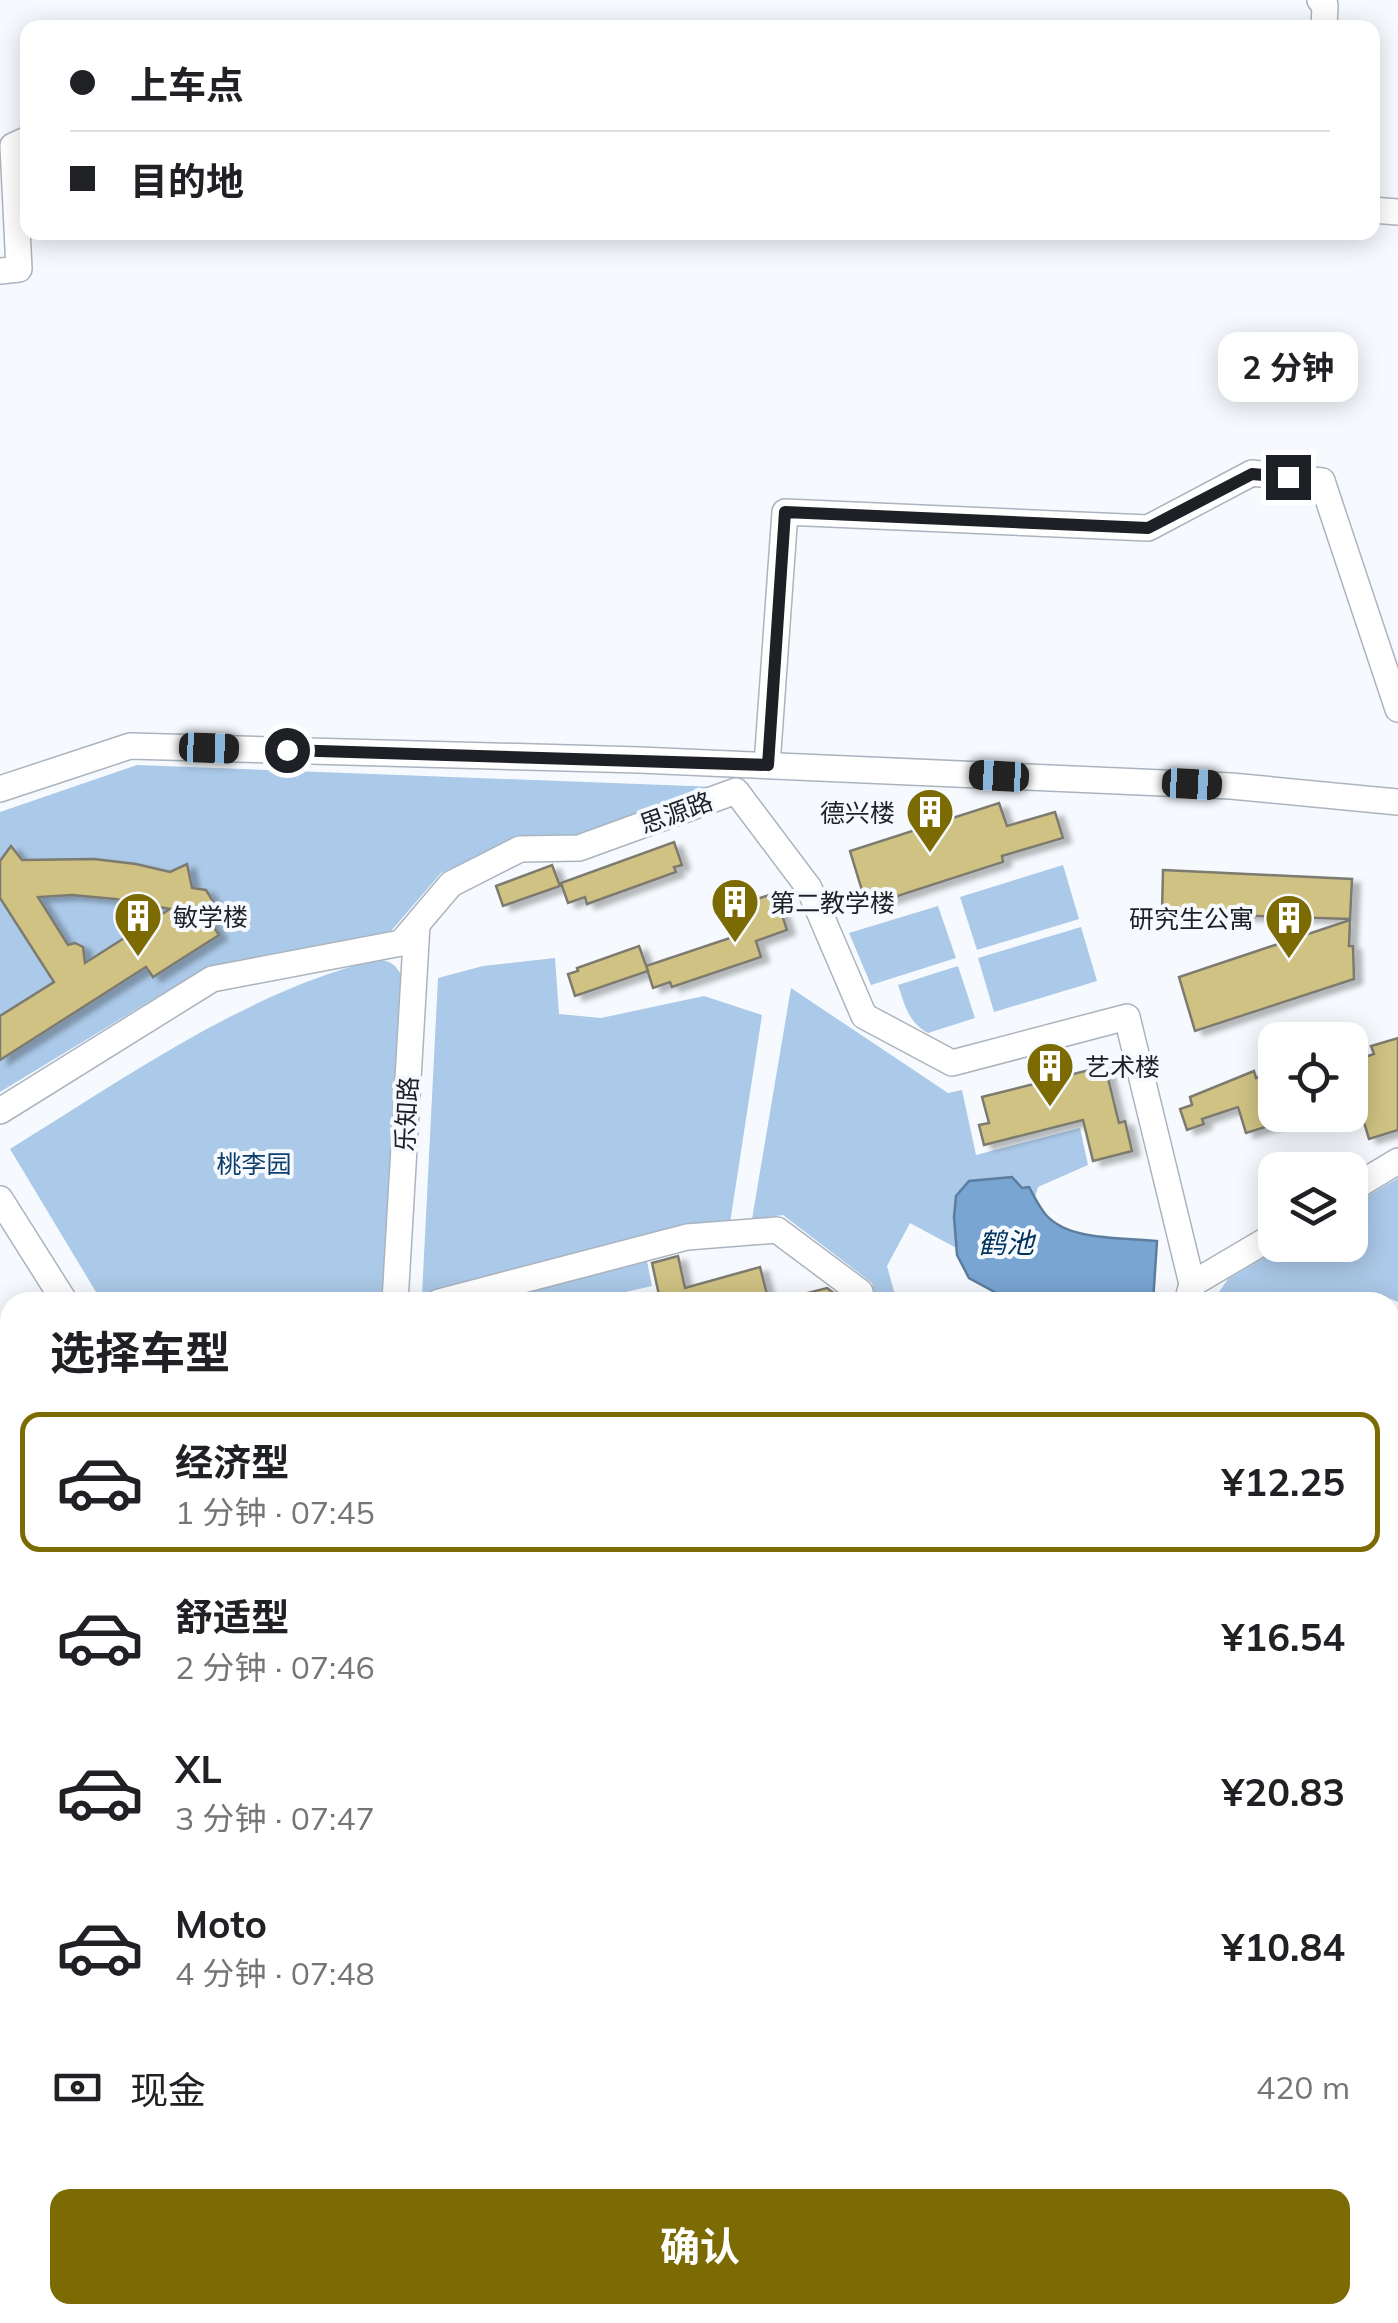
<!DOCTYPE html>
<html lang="zh">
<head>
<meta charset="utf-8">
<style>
	:root { --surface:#fff; --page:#f6f6f6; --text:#202124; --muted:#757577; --line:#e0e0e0; --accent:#7c6a02 }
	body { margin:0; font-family:Mulish,"Noto Sans SC",sans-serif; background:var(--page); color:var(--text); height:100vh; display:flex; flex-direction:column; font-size:38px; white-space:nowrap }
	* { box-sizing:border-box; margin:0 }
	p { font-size:32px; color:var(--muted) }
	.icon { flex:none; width:55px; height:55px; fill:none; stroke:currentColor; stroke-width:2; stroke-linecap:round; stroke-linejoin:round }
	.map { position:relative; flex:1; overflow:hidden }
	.sheet { position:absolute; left:0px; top:1292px; width:1400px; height:1032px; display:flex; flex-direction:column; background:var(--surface); border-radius:30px 30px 0 0; box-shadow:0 5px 25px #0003 }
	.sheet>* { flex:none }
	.banner { position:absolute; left:20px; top:20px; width:1360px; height:220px; border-radius:20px; box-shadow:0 5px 25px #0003; display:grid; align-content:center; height:220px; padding:0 50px; background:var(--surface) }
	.fabs { position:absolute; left:1258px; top:1022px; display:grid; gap:20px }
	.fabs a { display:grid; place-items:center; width:110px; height:110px; border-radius:20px; background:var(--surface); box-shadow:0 5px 25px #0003; font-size:50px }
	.end { position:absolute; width:45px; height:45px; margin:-22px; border:12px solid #1d2024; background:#fff; box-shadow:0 0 0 5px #fff }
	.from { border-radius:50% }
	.bubble { position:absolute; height:70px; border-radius:20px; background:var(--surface); box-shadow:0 5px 25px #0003; font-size:32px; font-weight:700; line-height:70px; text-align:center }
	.car { position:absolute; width:30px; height:60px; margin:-30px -15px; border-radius:12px; box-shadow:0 0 8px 2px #0007; background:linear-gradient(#222 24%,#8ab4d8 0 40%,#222 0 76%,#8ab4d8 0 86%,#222 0) }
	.banner b { display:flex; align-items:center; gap:35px; height:95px; font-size:38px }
	.banner b+b { border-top:2px solid var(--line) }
	.banner i { width:25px; height:25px; background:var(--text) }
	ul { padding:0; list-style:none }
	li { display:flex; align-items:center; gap:30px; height:140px; margin:0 20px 15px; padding:0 30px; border:5px solid transparent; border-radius:20px }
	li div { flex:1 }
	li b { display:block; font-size:38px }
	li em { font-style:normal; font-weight:700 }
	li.active { border-color:var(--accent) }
	li>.icon { width:90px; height:90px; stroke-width:1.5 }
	h2 { padding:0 50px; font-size:45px; line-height:120px }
	.pay { display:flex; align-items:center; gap:25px; height:110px; padding:0 50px; font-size:38px }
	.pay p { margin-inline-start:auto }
	.action { display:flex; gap:20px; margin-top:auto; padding:20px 50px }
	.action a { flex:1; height:115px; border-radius:20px; background:var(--accent); color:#fff; font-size:40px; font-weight:700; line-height:115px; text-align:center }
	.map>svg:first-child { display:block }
	.green { fill:#abc9e8 }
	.water { fill:#79a5d3; stroke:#5d7d9e; stroke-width:2.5 }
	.building { fill:#cfc283; stroke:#7d7a6f; stroke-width:2.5; fill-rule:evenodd; filter:url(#shadow) }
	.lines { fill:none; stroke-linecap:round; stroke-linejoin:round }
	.minor-casing { stroke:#abb4be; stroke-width:28 }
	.minor { stroke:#fff; stroke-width:25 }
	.route { stroke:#1d2024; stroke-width:12 }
	.labels { text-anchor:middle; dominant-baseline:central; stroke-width:8; stroke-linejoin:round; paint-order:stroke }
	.street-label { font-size:25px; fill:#1d2024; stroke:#f6fafe }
	.poi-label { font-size:25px; fill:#1d2024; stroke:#f6fafe; text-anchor:start }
	.park-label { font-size:25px; fill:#0d3e69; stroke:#f6fafe }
	.water-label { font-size:28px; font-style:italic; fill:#00325c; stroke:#f6fafe }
</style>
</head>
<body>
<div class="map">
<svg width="1398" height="2323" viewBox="0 0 1398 2323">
	<defs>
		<filter id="shadow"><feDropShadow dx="8" dy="4.5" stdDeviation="2.5" flood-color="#0004"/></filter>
	</defs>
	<rect width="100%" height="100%" fill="#f6fafe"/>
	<g class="green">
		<polygon points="137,765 717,787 578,838 516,840 441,873 391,931 208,966 0,1092 0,812"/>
		<polygon points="1063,865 1079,919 977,950 960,897"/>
		<polygon points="938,906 956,958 871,985 849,933"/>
		<polygon points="1081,927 1097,981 994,1012 978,958"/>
		<polygon points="555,958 559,1014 601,1018 704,996 762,1015 730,1223 678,1227 422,1295 438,978 483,966"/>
		<path d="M376,960C391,960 396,965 403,978L383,1302H102L10,1149C122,1080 247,991 376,960Z"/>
		<path d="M958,966L975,1018L928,1033C908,1022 905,1005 898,985Z"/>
		<polygon points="791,988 948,1093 962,1090 976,1155 1080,1128 1088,1165 1038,1187 1010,1277 910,1223 887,1266 897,1302 876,1302 872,1283 783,1215 752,1219"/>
		<path d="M1398,1178V1302C1377,1292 1352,1290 1331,1302H1212L1228,1279L1285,1245H1350V1206Z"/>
		<polygon points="646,1256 652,1286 582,1302 463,1302"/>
		<polygon points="1398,1424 1398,1759 1390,1746 1390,1429"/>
		<polygon points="2,1681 10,1683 10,1785 0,1773"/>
		<polygon points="10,1839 10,1933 7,1935 10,1963 0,1946 0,1845"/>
		<polygon points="1390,1994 1398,1994 1398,2100 1390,2103"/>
		<polygon points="6,2027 10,2034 10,2104 0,2081 0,2031"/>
		<polygon points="10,2203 10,2315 91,2315 95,2323 0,2323 0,2209"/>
	</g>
	<path class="water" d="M1012,1177L1022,1188L1029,1187C1034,1196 1039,1207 1046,1215C1070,1242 1125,1237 1157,1241L1153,1302H1013L969,1278L957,1255L954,1217L956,1196L969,1181Z"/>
	<g class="building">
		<polygon points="999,803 1007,826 1055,812 1063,838 1002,856 1003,862 879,902 876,893 864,897 850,851"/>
		<polygon points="674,842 682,865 674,867 676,872 587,904 585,897 568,903 561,883"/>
		<path d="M11,846L22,860L94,859L136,864L170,872L187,864L192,888L206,890L214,903L203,910L219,935L153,977L146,967L0,1060V1016L54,982L0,898V861ZM72,895L115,899L170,909L85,963L83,947L75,943L68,945L38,897Z"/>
		<polygon points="552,865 560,886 503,906 496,886"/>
		<polygon points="1163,870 1352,879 1350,919 1162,913"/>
		<polygon points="775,893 787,930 756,941 761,957 672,987 670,982 653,988 646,966 742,934 733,907"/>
		<polygon points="1350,920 1349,946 1353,946 1354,979 1195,1031 1179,977"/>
		<polygon points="639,946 648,971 575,996 568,974 578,971 577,968"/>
		<polygon points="1398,1038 1398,1130 1369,1139 1354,1089 1350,1090 1350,1062 1374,1054 1371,1046"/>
		<polygon points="1105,1066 1119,1123 1125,1121 1132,1151 1093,1161 1083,1120 984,1145 979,1125 989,1123 982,1097"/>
		<polygon points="1254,1071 1256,1078 1271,1074 1275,1087 1275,1124 1246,1133 1238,1107 1202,1119 1204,1124 1187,1130 1180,1109 1192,1105 1190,1097"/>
		<polygon points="678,1256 685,1288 760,1267 769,1302 650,1302 649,1298 659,1295 652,1263"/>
		<polygon points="827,1288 845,1302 793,1302 792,1297"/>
	</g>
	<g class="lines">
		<g class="minor-casing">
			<g id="minor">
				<polyline points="1320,0 1325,5 1324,28"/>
				<polyline points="1372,210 1398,212"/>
				<polyline points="0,271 19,269 13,146 28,139"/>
				<polyline points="767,765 785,512 1148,528 1252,473 1322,481 1398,709"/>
				<polyline points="0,789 130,746 640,760 1231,786 1398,802"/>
				<polyline points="0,1111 212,979 401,943 451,884 520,849 579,848 736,791 809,888 864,1016 952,1063 1127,1017 1192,1284"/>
				<polyline points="1350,1190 1398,1161"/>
				<polyline points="0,1199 65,1302"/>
				<polyline points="395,1302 417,925"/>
				<polyline points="439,1302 687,1237 777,1230 860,1292 862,1302"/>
				<polyline points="1187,1302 1192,1284 1275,1235"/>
				<polyline points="0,1480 10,1474"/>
				<polyline points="1390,1957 1398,1957"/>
				<polyline points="0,1996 10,2012"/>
				<polyline points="1390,2265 1398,2263"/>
				<polyline points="198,2315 203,2323"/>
				<polyline points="497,2323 503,2315"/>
				<polyline points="1094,2323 1134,2315"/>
			</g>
		</g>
		<use href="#minor" class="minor"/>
	</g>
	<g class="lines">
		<polyline class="route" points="287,750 768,765 785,512 1148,528 1252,474 1288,477"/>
	</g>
	<defs>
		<g id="building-pin" transform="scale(2.5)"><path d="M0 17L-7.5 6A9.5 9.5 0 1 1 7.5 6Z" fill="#7c6a02" stroke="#f6fafe"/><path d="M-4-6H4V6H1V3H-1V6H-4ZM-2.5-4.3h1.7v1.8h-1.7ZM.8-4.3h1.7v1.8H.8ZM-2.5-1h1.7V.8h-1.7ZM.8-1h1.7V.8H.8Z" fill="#fff"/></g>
	</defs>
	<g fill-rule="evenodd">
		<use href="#building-pin" x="930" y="812"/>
		<use href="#building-pin" x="735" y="902"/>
		<use href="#building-pin" x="138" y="916"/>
		<use href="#building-pin" x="1289" y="918"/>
		<use href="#building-pin" x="1050" y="1066"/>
	</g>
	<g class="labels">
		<g class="street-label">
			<text transform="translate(676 812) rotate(-20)">思源路</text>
			<text transform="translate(406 1114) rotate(-87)">乐知路</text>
		</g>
		<g class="poi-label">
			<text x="895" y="812" text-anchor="end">德兴楼</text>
			<text x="770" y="902">第二教学楼</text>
			<text x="173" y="916">敏学楼</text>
			<text x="1254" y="918" text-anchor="end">研究生公寓</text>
			<text x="1085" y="1066">艺术楼</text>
		</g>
		<g class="park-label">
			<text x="254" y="1163">桃李园</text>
		</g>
		<g class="water-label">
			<text x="1006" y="1242">鹤池</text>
		</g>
	</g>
</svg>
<div class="fabs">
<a><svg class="icon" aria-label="locate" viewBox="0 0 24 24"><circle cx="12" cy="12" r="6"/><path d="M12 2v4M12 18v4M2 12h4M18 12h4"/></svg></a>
<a><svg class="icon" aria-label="layers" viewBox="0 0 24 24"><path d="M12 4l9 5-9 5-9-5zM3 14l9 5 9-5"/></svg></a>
</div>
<i class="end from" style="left:287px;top:750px"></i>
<i class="end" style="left:1288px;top:477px"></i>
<div class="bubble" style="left:1218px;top:332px;width:140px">2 分钟</div>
<i class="car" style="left:209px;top:748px;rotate:92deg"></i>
<i class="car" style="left:999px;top:776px;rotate:273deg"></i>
<i class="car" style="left:1192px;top:784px;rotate:93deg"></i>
<div class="banner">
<b><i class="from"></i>上车点</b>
<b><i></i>目的地</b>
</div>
<section class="sheet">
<h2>选择车型</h2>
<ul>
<li class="active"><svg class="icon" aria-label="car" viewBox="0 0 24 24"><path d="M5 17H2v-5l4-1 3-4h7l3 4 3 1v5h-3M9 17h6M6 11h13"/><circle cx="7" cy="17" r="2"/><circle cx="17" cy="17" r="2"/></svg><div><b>经济型</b><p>1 分钟 · 07:45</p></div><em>¥12.25</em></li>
<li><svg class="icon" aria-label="car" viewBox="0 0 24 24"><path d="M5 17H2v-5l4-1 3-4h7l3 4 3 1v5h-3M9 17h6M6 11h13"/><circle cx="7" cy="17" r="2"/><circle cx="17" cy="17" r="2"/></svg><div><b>舒适型</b><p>2 分钟 · 07:46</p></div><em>¥16.54</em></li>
<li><svg class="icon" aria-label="car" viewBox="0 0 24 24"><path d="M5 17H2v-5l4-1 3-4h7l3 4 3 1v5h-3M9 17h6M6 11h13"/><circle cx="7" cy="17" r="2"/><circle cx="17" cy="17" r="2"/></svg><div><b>XL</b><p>3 分钟 · 07:47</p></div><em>¥20.83</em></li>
<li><svg class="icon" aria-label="car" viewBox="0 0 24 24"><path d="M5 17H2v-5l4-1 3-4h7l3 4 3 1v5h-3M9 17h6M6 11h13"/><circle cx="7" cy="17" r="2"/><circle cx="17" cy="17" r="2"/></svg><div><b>Moto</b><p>4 分钟 · 07:48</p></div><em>¥10.84</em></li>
</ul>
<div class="pay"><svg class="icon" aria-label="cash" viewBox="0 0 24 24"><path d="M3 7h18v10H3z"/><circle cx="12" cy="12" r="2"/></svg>现金<p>420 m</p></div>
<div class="action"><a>确认</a></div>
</section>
</div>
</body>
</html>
